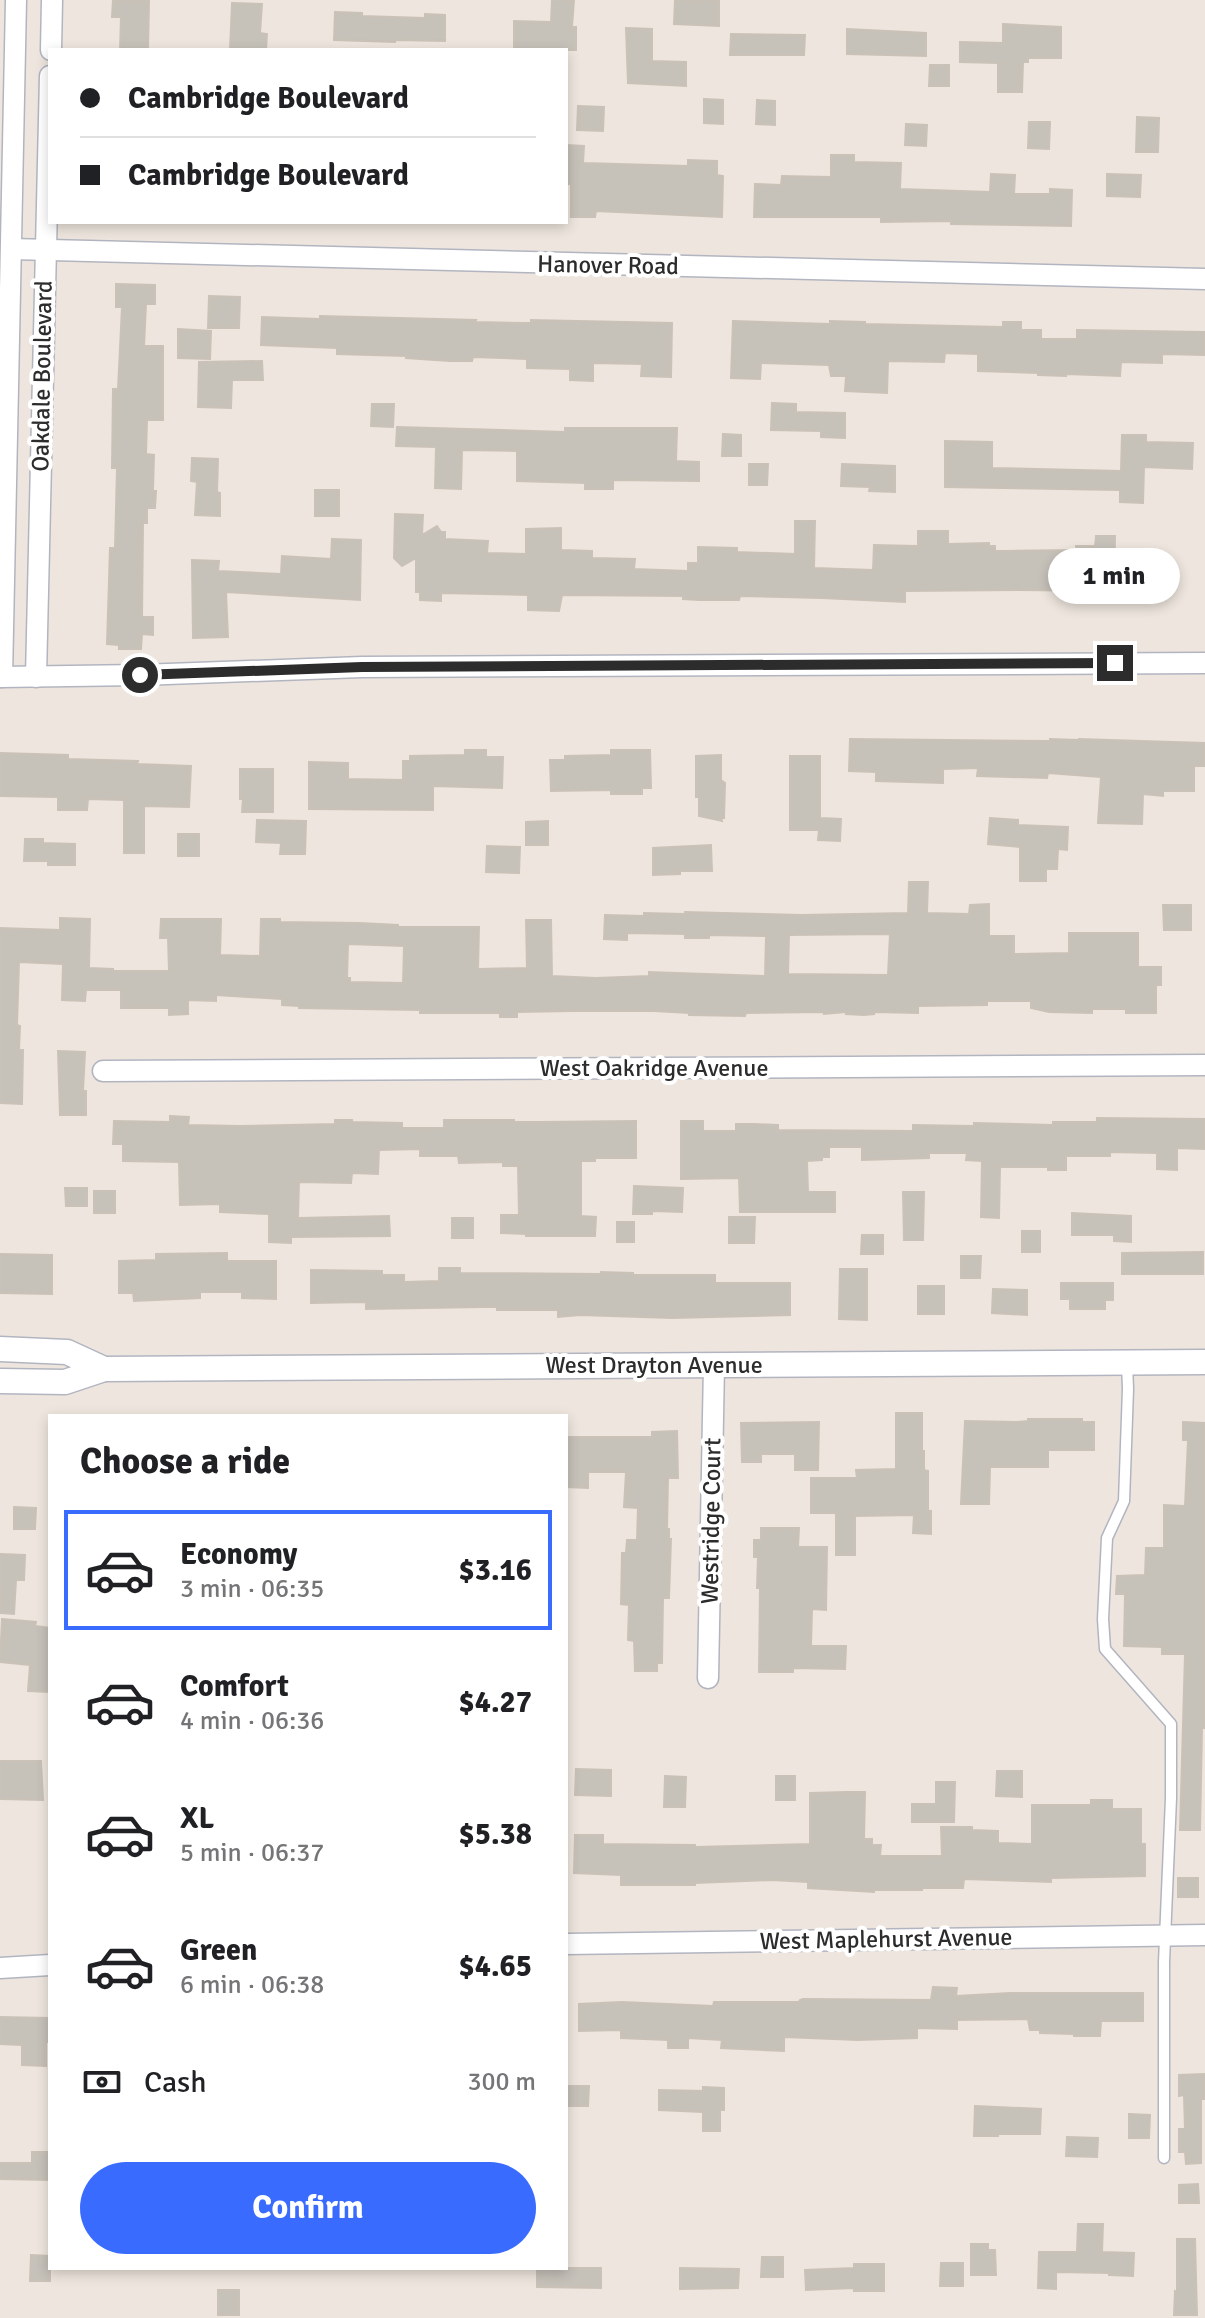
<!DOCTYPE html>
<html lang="en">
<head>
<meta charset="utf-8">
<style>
	:root { --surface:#fff; --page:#f2f2f2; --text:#202124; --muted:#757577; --line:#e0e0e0; --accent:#3a6bff }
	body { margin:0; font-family:Signika,sans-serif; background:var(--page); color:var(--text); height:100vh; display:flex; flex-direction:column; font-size:30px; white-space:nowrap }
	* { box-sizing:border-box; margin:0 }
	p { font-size:26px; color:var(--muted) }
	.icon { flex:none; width:44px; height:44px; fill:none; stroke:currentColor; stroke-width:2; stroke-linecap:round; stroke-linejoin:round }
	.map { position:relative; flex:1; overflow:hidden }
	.sheet { position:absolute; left:48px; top:1414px; width:520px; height:856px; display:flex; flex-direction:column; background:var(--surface); border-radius:0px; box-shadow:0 4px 12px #0003 }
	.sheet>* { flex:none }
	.banner { position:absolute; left:48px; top:48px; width:520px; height:176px; border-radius:0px; box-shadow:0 4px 12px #0003; display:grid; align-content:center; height:176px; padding:0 32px; background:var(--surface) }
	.end { position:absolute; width:36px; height:36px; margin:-18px; border:10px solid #2c2c2c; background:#fff; box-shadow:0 0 0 4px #fff }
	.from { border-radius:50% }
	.bubble { position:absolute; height:56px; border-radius:28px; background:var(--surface); box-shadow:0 4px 12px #0003; font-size:26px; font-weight:800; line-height:56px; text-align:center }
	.banner b { display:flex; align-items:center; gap:28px; height:76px; font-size:30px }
	.banner b+b { border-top:2px solid var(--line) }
	.banner i { width:20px; height:20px; background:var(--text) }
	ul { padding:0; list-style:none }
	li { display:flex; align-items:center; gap:24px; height:120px; margin:0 16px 12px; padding:0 16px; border:4px solid transparent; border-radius:0px }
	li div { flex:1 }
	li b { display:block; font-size:30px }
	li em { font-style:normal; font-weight:800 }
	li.selected { border-color:var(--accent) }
	li>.icon { width:72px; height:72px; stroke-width:1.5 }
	h2 { padding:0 32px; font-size:36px; line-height:96px }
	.pay { display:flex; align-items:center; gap:20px; height:88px; padding:0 32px; font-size:30px }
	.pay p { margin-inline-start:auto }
	.cta { display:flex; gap:16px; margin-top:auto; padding:16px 32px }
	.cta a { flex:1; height:92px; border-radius:48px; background:var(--accent); color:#fff; font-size:32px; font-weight:800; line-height:92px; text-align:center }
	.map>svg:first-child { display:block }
	.building { fill:#c6c1b9; stroke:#cac2b7; stroke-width:2; fill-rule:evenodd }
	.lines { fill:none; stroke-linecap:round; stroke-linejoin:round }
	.service-casing { stroke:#b2b5c0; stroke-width:13 }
	.minor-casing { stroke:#b2b5c0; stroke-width:23 }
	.tertiary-casing { stroke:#b2b5c0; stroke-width:27 }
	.service { stroke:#fff; stroke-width:10 }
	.minor { stroke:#fff; stroke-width:20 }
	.tertiary { stroke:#fff; stroke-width:24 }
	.route { stroke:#2c2c2c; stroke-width:10 }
	.labels { text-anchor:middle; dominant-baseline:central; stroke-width:8; stroke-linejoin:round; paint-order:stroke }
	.street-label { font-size:24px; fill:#2c2c2c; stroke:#fff }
</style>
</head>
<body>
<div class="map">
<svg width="1205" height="2318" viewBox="0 0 1205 2318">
	<rect width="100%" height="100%" fill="#eee6de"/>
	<g class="building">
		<polygon points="113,0 149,0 148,50 120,50 121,17 112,17"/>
		<polygon points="552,0 574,0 572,27 576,27 576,50 514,50 514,21 551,22"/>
		<polygon points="675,0 719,0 719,26 674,24"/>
		<polygon points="232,3 262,4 260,33 267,34 266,50 230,50"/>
		<polygon points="335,12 362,13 362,16 425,18 425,14 445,15 445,41 395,40 395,42 334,40"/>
		<polygon points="1003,24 1061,27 1061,58 1028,58 1028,62 1023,62 1022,92 998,92 998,63 960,62 960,42 1003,43"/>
		<polygon points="626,28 652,29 652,61 686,62 686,86 628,83"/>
		<polygon points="847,29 926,33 926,56 847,54"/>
		<polygon points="731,34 805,35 804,55 730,55"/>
		<polygon points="930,65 949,65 949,86 929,86"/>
		<polygon points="704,99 723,100 723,124 704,123"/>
		<polygon points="757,100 775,101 775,125 756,124"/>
		<polygon points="578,106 604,107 603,131 577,130"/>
		<polygon points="1137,117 1159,118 1158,152 1136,152"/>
		<polygon points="1029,122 1050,122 1049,149 1028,148"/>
		<polygon points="906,124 927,125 926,146 905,145"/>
		<polygon points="566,145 584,146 583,163 688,166 688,160 717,161 717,175 723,176 722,217 596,211 595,217 571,217 571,184 566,184"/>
		<polygon points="831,155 854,155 854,162 901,163 900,189 990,192 991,174 1015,175 1014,194 1050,194 1050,189 1072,190 1071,226 951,224 951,221 881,222 881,217 754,217 755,184 781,185 782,176 831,177"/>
		<polygon points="1107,174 1141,175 1140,197 1107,196"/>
		<polygon points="116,284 155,285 155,304 146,304 144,346 163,346 163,420 147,420 146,454 154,455 153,491 156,491 155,508 147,508 147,523 143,523 142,617 153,617 153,635 142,634 141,649 119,649 119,645 107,644 110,548 115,548 117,468 112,468 113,389 118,389 122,307 116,307"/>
		<polygon points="209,296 240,297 239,328 208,328"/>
		<polygon points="320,316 476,320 475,322 526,323 531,323 531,320 672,323 671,377 641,376 642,364 593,363 593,381 570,380 570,369 527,368 527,359 473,357 472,361 450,361 406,358 406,356 337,354 337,348 261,345 262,317 320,319"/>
		<polygon points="733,321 830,324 830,321 865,322 865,324 1003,327 1003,322 1021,322 1021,330 1041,330 1041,339 1077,339 1077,330 1205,332 1205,355 1162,354 1162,363 1121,362 1120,376 1066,374 1066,376 1038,375 1038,373 978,371 978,354 945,353 944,362 888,361 887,393 845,391 846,376 831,376 829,365 761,363 760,379 731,378"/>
		<polygon points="178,329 211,331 210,359 178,358"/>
		<polygon points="262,361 263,380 232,380 231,408 198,407 199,362"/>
		<polygon points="772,403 796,404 796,412 845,413 845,438 821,437 821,431 771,430"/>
		<polygon points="372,404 394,404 393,427 371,426"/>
		<polygon points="397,427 565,432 565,428 677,428 676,461 699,462 699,481 613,480 613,489 585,489 585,483 517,481 517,451 462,450 461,489 435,488 436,447 396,446"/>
		<polygon points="723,434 741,435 741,456 722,456"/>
		<polygon points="1122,435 1146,435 1146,442 1193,443 1192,469 1144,467 1143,503 1120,502 1120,490 945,487 945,441 992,442 992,468 1121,471"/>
		<polygon points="192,458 218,459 217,492 220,493 220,516 195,515 197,482 191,481"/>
		<polygon points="749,464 768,464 767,485 749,485"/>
		<polygon points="842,464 895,466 895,492 869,491 870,487 841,486"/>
		<rect x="315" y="490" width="24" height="26"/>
		<polygon points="395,514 423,515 422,535 437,526 441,532 445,532 445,539 488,541 487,553 526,554 526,529 561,528 561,550 592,551 592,558 635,559 634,569 688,571 688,563 698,563 698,547 737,548 737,552 795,554 795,521 815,521 814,568 873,570 874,545 918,546 918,531 948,531 948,544 989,543 989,546 995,546 995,551 1005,551 1076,550 1076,546 1095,546 1096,536 1115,536 1114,591 1017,590 905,591 905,602 822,598 740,596 739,600 699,600 683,599 683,596 562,595 559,611 528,610 528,595 441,593 441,601 420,600 420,592 416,592 416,558 402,566 394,558"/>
		<polygon points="332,539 361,540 360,600 226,592 228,637 193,638 192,560 219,561 218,571 281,574 282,556 331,559"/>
		<polygon points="850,739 1050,741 1050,739 1079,740 1079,739 1205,743 1205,766 1194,766 1194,791 1163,791 1163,796 1143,794 1142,824 1098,823 1101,777 1048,773 1047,778 977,776 978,768 943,769 943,783 876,781 876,772 849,771"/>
		<polygon points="465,750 486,750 486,757 503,757 502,788 433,786 433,810 309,809 309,762 348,763 348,779 403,780 403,761 410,761 410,756 465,755"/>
		<polygon points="611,750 650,750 651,788 642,788 642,794 611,794 611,790 551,791 550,760 565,760 565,756 611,755"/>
		<polygon points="0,753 68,755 68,759 138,761 137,764 191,766 189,807 144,806 144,853 124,853 124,800 88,799 87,810 58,810 58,797 0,796"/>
		<polygon points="721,755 721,780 725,783 724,818 721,818 722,821 699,816 699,797 696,797 696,756"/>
		<polygon points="790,756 820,756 820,818 841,819 840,841 818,840 819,830 790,830"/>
		<polygon points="240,769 273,769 273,812 242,812 243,799 240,799"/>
		<polygon points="990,818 1018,820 1018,825 1068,827 1067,850 1058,849 1057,869 1046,869 1046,881 1020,881 1020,847 988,844"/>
		<polygon points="257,820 306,821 305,854 280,854 281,843 256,842"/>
		<polygon points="548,821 548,845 526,845 526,822"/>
		<rect x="178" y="834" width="21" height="22"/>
		<polygon points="25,839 43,839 43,843 75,844 75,865 48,865 48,861 24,861"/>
		<polygon points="711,845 712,871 680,871 680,874 653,875 653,848"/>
		<polygon points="487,846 520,847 519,873 486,872"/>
		<path d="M909,882H928L927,913L969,914L970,905L989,904V936H1014V954L1069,953V933H1138V967H1161V985H1156V1013H1126V1009H1092V1013L1049,1012L1031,1008V1001H987V1005L918,1006V1013L874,1012V1014L864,1015L846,1014V1012L824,1014V1012L746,1013L745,1016L689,1015V1013L654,1011H572L517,1012V1017H500V1013H420V1010L299,1008V1006L282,1005V999L216,995V1001L188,1000V1014L169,1015V1008H121V990H86L85,1001L62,1000L63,964L19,962L17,1025L20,1026L19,1050H23L22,1104L0,1103V928L60,930V918L90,919L89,968L113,969V971H169L168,938H160L161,919H221L220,955L260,956L261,919H280V922L359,923L398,925V927H479L478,969L527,968L526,920H551L552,976L596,978L649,976V972L765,976L766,936L709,935V938H685V934L627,933V940L604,939L605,915L644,916V913L685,914V912L802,915L908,913ZM890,934L888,975L788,974L789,935ZM348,944L404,946L403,983L350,982V978H347Z"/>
		<polygon points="1163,905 1191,905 1191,930 1164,930"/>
		<polygon points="58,1051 85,1052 83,1091 86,1091 86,1115 60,1115"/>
		<polygon points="170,1116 189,1117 188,1125 240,1126 335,1124 335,1120 352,1120 352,1122 402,1123 402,1128 444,1128 444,1120 514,1120 514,1122 541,1122 636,1121 636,1158 595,1158 595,1161 581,1161 581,1216 596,1217 595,1236 526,1236 526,1234 501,1233 501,1215 519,1215 518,1166 503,1166 503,1162 459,1163 458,1156 420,1156 420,1149 379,1150 378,1174 352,1173 351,1183 299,1182 298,1218 389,1216 390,1236 291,1237 291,1243 269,1242 269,1214 220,1212 220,1204 180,1205 179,1162 123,1161 123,1144 113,1144 114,1121 170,1122"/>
		<polygon points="1097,1118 1205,1119 1205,1149 1177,1148 1177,1170 1157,1169 1157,1153 1110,1152 1110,1156 1066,1156 1066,1170 1048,1170 1048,1167 1000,1167 999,1218 981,1217 982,1161 966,1160 967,1153 929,1153 929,1158 862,1160 862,1147 829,1147 829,1157 822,1157 822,1160 807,1161 808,1192 835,1192 835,1212 740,1212 739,1178 681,1179 681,1121 703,1121 703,1131 736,1131 736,1124 755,1124 778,1125 778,1130 913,1131 913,1125 974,1126 974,1123 1053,1125 1053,1122 1097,1122"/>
		<polygon points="634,1186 683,1188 682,1212 652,1211 652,1214 633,1214"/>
		<polygon points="65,1188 87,1188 87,1206 66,1206"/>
		<rect x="94" y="1191" width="21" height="22"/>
		<polygon points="903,1192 924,1192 923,1240 904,1240"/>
		<polygon points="1072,1213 1131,1216 1131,1242 1114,1241 1114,1235 1072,1235"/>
		<polygon points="729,1217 755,1217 754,1243 729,1243"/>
		<rect x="452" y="1218" width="21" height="20"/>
		<rect x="617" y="1222" width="17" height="20"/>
		<rect x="1022" y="1231" width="18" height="21"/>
		<polygon points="862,1235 883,1235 883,1254 861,1254"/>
		<polygon points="1203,1252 1203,1274 1122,1274 1122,1253"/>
		<polygon points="227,1253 227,1261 276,1261 276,1299 242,1298 242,1292 200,1292 200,1298 134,1301 133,1293 119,1293 119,1261 156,1260 156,1254"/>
		<polygon points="0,1254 52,1255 52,1294 0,1293"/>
		<polygon points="961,1256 981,1256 980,1278 961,1278"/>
		<polygon points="439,1268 460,1268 460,1273 601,1274 601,1272 633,1273 633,1275 715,1275 715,1283 790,1283 790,1315 672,1318 580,1315 558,1317 558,1310 497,1310 497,1307 482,1307 366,1309 366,1302 311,1303 311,1270 382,1271 382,1275 404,1275 404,1282 439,1281"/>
		<polygon points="840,1269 867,1269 867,1320 839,1319"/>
		<polygon points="1061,1283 1113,1283 1113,1300 1105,1300 1105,1309 1070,1309 1070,1299 1061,1299"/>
		<rect x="918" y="1286" width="26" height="28"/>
		<polygon points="993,1289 1027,1290 1027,1315 992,1313"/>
		<polygon points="896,1413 922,1413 922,1451 924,1451 924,1470 928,1471 928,1511 931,1511 931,1534 913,1533 914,1515 855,1516 855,1555 836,1555 836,1513 811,1513 811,1478 857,1478 856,1470 896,1469"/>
		<polygon points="1028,1419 1082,1419 1082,1422 1094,1422 1094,1450 1048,1450 1048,1467 990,1467 989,1504 961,1504 965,1421 1017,1422 1028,1421"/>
		<polygon points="819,1422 818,1470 795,1470 795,1454 761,1454 761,1462 742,1462 741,1423"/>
		<polygon points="1183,1422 1205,1423 1205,1728 1202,1728 1200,1830 1180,1830 1185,1654 1162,1654 1162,1647 1124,1646 1125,1594 1116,1594 1117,1576 1145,1575 1146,1548 1164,1548 1164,1505 1185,1506 1188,1440 1183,1440"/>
		<polygon points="677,1431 678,1478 668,1478 667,1529 669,1529 669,1539 671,1539 669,1598 663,1598 662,1663 657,1663 657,1671 635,1671 634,1641 628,1640 629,1605 621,1604 622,1553 626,1553 627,1540 637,1540 638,1508 624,1507 626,1472 588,1472 588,1488 566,1487 566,1437 652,1437 652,1432"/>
		<polygon points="14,1507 36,1508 35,1529 14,1529"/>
		<polygon points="761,1528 799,1528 798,1547 827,1547 826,1610 812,1609 811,1646 846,1646 845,1669 793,1668 793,1672 759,1672 760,1588 757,1588 758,1557 754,1557 754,1540 761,1540"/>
		<polygon points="0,1554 25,1555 24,1580 16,1580 14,1614 0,1613"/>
		<polygon points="2,1619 36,1622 35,1626 50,1628 50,1692 28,1691 30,1665 0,1662"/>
		<polygon points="0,1761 41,1761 43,1800 0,1799"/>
		<polygon points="576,1769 611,1770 611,1796 575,1795"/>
		<polygon points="997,1771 1022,1771 1022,1797 996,1796"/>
		<polygon points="665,1776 686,1777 685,1807 664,1807"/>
		<rect x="776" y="1776" width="19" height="24"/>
		<polygon points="936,1782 955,1782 954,1822 912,1822 912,1804 936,1804"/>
		<polygon points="846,1792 865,1792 864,1839 872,1839 872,1845 881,1845 880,1856 942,1856 941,1827 972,1827 972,1830 998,1831 998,1843 1032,1844 1032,1805 1091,1805 1091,1800 1112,1800 1112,1809 1141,1809 1141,1844 1145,1844 1145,1876 1051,1878 1051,1882 964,1879 963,1888 922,1888 922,1890 874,1890 874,1892 808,1888 808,1882 772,1880 695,1883 695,1885 621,1885 621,1875 574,1873 575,1835 603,1835 603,1844 695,1845 695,1847 810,1844 810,1793"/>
		<rect x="1178" y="1878" width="20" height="19"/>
		<polygon points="933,1987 957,1988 956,1996 1010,1993 1143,1993 1143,2021 1101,2021 1100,2036 1074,2036 1074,2034 1040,2033 1040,2030 1030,2030 1028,2019 957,2020 957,2029 917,2028 917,2038 858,2040 784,2037 784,2051 721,2048 722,2040 688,2038 688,2048 668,2048 668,2040 621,2038 621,2030 579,2031 579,2004 622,2002 713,2006 714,2002 799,2002 800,2000 803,1999 931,2000"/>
		<polygon points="0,2017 50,2018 50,2042 46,2042 46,2066 22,2065 22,2045 0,2044"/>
		<polygon points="1205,2074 1205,2099 1201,2099 1201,2163 1186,2164 1185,2152 1179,2152 1179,2129 1185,2129 1184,2095 1179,2096 1179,2075"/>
		<polygon points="567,2086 589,2086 588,2106 567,2106"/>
		<polygon points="703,2087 724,2088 724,2110 720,2110 720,2131 703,2131 703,2112 659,2110 659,2090 703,2091"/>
		<polygon points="975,2106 1041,2109 1040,2134 998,2134 998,2136 974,2136"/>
		<polygon points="1129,2114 1150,2115 1149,2138 1129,2138"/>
		<polygon points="1067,2137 1098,2138 1097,2157 1066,2156"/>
		<polygon points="32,2152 50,2152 50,2180 0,2179 0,2163 32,2163"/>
		<polygon points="1198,2184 1199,2203 1179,2203 1179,2185"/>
		<polygon points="1078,2224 1103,2224 1102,2252 1134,2253 1133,2276 1109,2275 1109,2273 1056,2272 1056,2289 1038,2288 1039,2252 1077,2252"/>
		<polygon points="1177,2239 1195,2239 1197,2315 1174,2315 1175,2291 1177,2292"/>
		<polygon points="971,2244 988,2244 988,2250 995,2250 996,2275 971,2275"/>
		<polygon points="31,2255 50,2256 50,2281 30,2281"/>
		<polygon points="762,2257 783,2257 783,2277 761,2277"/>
		<polygon points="941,2263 963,2263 963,2286 940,2286"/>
		<polygon points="854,2264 884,2264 884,2291 854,2291 854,2288 806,2290 805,2270 854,2268"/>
		<polygon points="537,2268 601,2268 601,2288 537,2287"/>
		<polygon points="680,2268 739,2269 738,2288 680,2289"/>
		<rect x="218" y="2290" width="21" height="25"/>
	</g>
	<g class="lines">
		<g class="service-casing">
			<polyline id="service" points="1127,1364 1128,1389 1124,1501 1107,1538 1103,1619 1105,1649 1171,1724 1171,1798 1164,1962 1164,2158"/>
		</g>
		<g class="minor-casing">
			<g id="minor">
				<polyline points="51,50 52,0"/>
				<polyline points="11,249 1205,279"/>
				<polyline points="0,677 140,675 362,667 1205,663"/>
				<polyline points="2,677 16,0"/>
				<polyline points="36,677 50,76"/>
				<polyline points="103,1071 1205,1065"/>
				<polyline points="708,1678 714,1365"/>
				<polyline points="566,1944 1205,1935"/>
				<polyline points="0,1968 50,1965"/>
			</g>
		</g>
		<g class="tertiary-casing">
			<g id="tertiary">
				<polyline points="0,1349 67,1352 104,1369"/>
				<polyline points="0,1381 65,1382 104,1369 1205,1362"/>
			</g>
		</g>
		<use href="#service" class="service"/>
		<use href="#minor" class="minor"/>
		<use href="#tertiary" class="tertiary"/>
	</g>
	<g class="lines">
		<polyline class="route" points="140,675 362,667 1115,663"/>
	</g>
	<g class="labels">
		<g class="street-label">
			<text transform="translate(608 265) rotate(1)">Hanover Road</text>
			<text transform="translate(42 376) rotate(-89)">Oakdale Boulevard</text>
			<text x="654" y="1068">West Oakridge Avenue</text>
			<text x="654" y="1365">West Drayton Avenue</text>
			<text transform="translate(711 1521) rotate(-89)">Westridge Court</text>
			<text transform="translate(886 1939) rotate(-1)">West Maplehurst Avenue</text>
		</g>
	</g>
</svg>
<i class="end from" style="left:140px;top:675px"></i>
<i class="end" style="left:1115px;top:663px"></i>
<div class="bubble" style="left:1048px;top:548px;width:132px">1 min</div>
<div class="banner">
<b><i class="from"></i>Cambridge Boulevard</b>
<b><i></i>Cambridge Boulevard</b>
</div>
<section class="sheet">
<h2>Choose a ride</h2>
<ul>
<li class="selected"><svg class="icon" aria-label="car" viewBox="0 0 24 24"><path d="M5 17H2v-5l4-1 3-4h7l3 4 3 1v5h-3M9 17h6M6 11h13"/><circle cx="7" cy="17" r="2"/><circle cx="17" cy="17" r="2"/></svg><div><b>Economy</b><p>3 min · 06:35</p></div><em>$3.16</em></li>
<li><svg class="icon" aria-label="car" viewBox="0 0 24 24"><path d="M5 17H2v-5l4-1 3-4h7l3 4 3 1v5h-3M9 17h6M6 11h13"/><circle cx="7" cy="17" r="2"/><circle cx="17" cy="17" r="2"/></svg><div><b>Comfort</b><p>4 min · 06:36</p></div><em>$4.27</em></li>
<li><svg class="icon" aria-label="car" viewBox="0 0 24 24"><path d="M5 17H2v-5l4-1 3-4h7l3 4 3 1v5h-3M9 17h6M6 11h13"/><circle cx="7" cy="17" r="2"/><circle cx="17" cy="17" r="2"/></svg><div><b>XL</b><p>5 min · 06:37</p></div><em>$5.38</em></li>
<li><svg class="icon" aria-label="car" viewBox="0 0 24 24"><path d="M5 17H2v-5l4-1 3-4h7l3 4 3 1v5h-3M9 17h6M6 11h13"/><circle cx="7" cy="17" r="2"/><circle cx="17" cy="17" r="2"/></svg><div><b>Green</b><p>6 min · 06:38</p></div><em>$4.65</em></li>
</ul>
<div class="pay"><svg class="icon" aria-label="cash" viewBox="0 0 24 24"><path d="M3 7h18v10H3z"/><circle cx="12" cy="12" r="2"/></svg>Cash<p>300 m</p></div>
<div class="cta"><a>Confirm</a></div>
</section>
</div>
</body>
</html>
